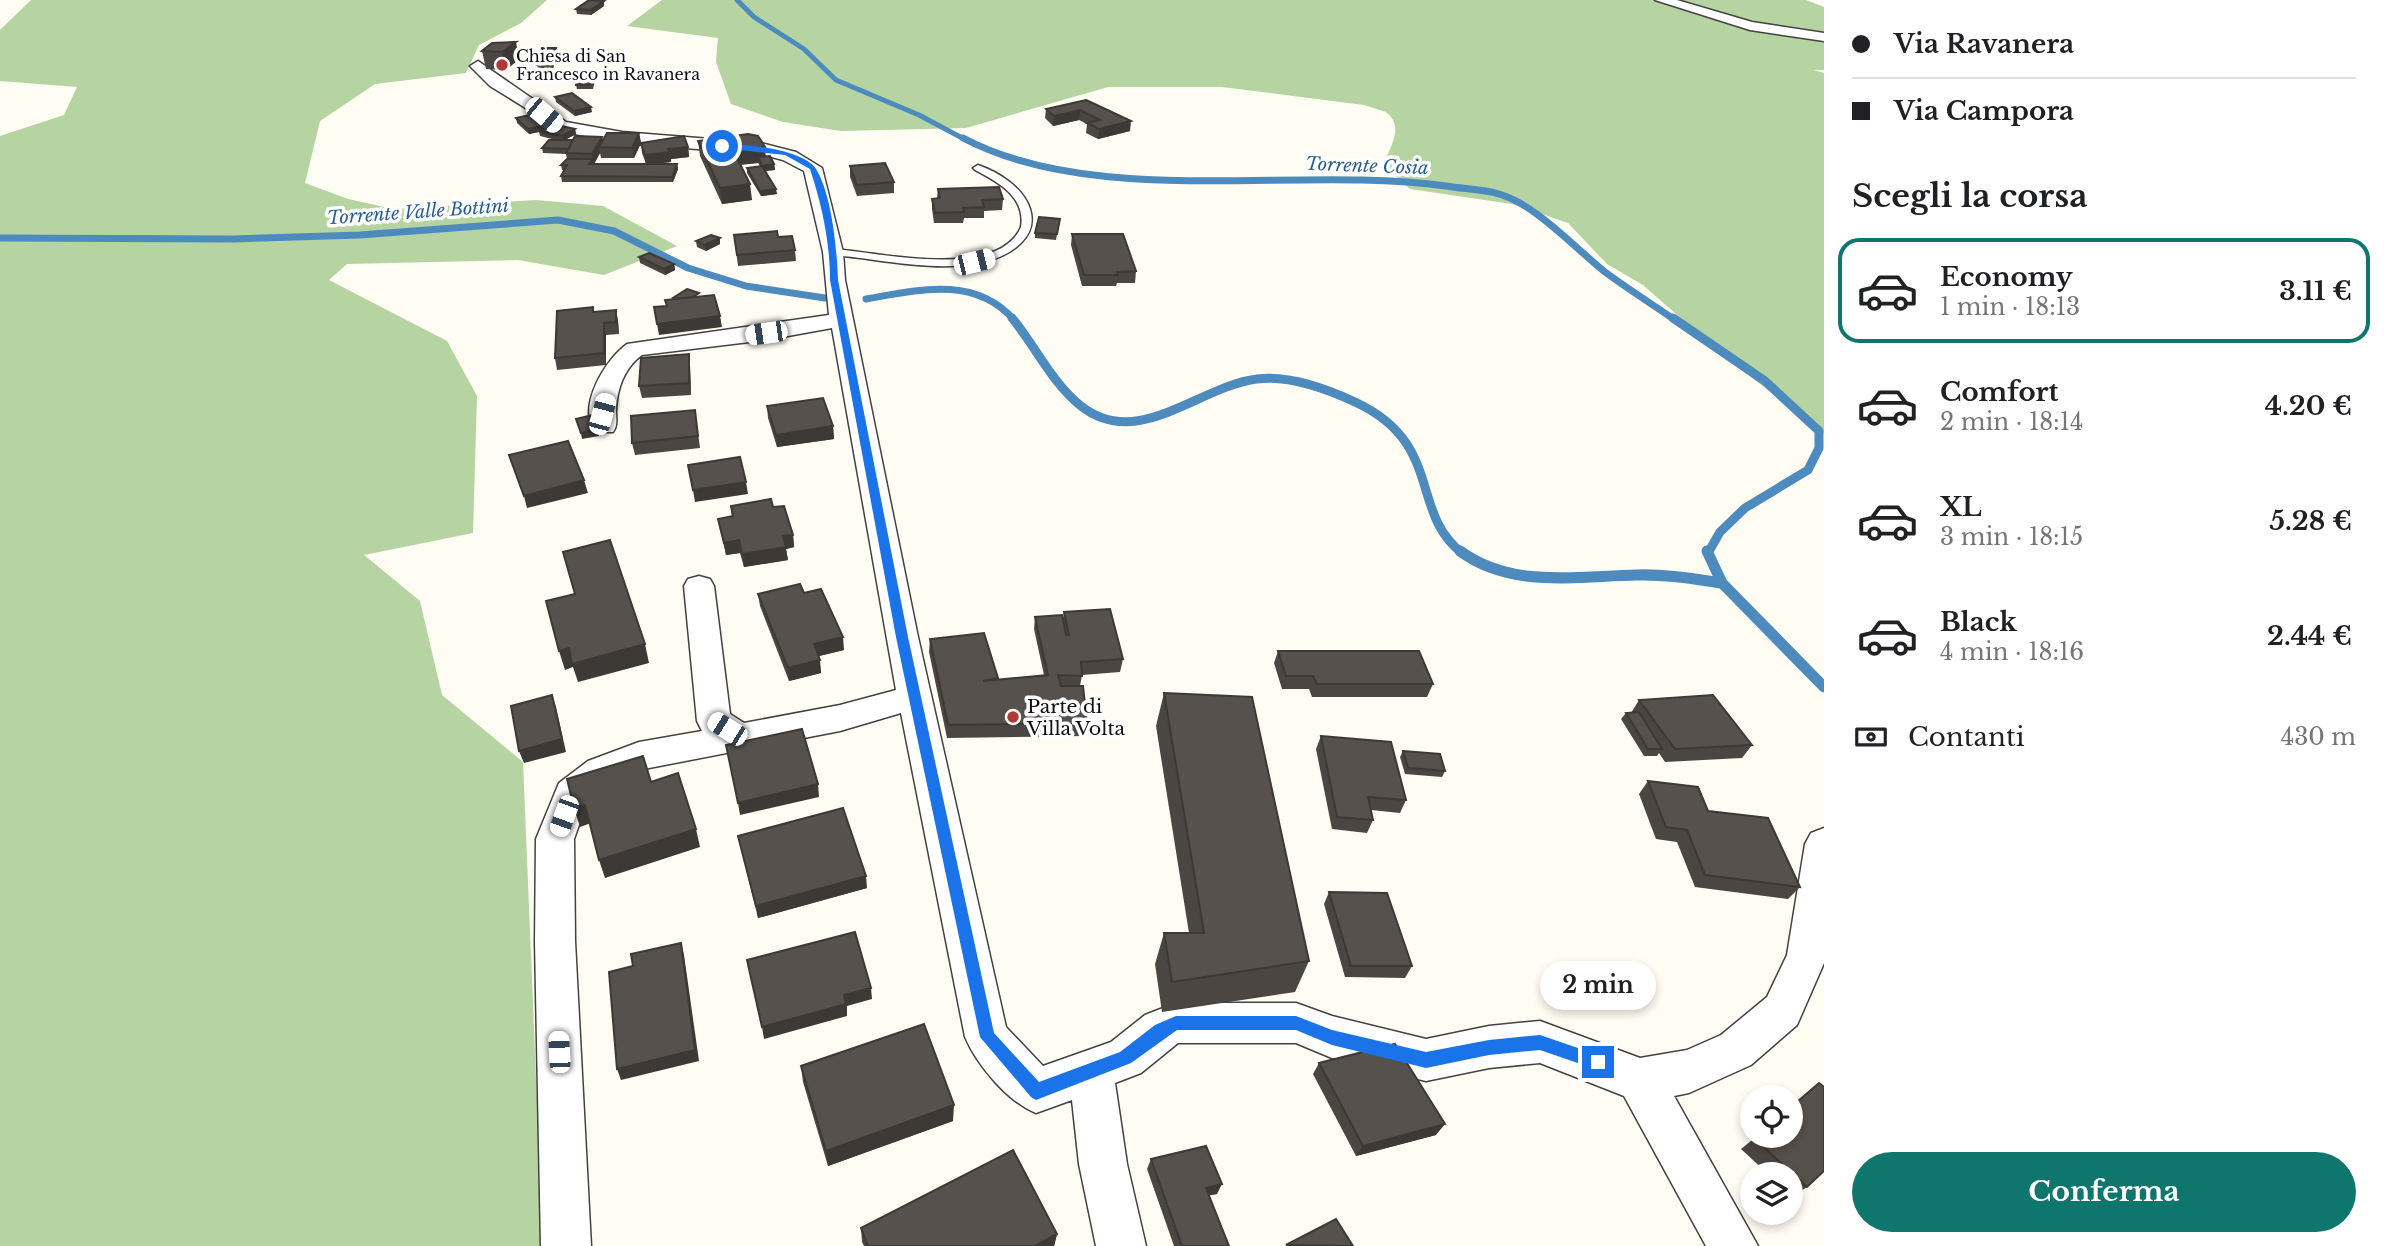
<!DOCTYPE html>
<html lang="it">
<head>
<meta charset="utf-8">
<style>
	:root { --surface:#fff; --page:#f6f6f6; --text:#202124; --muted:#757577; --line:#e0e0e0; --accent:#0f766e }
	body { margin:0; font-family:"Libre Baskerville",serif; background:var(--page); color:var(--text); height:100vh; display:flex; flex-direction:column; font-size:26px; white-space:nowrap }
	* { box-sizing:border-box; margin:0 }
	p { font-size:23px; color:var(--muted) }
	.icon { flex:none; width:38px; height:38px; fill:none; stroke:currentColor; stroke-width:2; stroke-linecap:round; stroke-linejoin:round }
	.map { position:relative; flex:1; overflow:hidden }
	.panel { display:flex; flex-direction:column; background:var(--surface); width:560px }
	.panel>* { flex:none }
	.top-card { display:grid; align-content:center; height:154px; padding:0 28px; background:var(--surface) }
	.fabs { position:absolute; left:1740px; top:1085px; display:grid; gap:14px }
	.fabs a { display:grid; place-items:center; width:63px; height:63px; border-radius:50%; background:var(--surface); box-shadow:0 4px 10px #0003; font-size:35px }
	.end { position:absolute; width:32px; height:32px; margin:-16px; border:9px solid #1a73e8; background:#fff; box-shadow:0 0 0 4px #fff }
	.from { border-radius:50% }
	.bubble { position:absolute; height:49px; border-radius:24px; background:var(--surface); box-shadow:0 4px 10px #0003; font-size:23px; font-weight:700; line-height:49px; text-align:center }
	.car { position:absolute; width:21px; height:42px; margin:-21px -10px; border-radius:9px; box-shadow:0 0 5px 2px #0007; background:linear-gradient(#fff 24%,#345 0 40%,#fff 0 76%,#345 0 86%,#fff 0) }
	.top-card b { display:flex; align-items:center; gap:24px; height:66px; font-size:26px }
	.top-card b+b { border-top:2px solid var(--line) }
	.top-card i { width:18px; height:18px; background:var(--text) }
	ul { padding:0; list-style:none }
	li { display:flex; align-items:center; gap:21px; height:105px; margin:0 14px 10px; padding:0 14px; border:4px solid transparent; border-radius:21px }
	li div { flex:1 }
	li b { display:block; font-size:26px }
	li em { font-style:normal; font-weight:700 }
	li.active { border-color:var(--accent) }
	li>.icon { width:63px; height:63px; stroke-width:1.5 }
	h2 { padding:0 28px; font-size:32px; line-height:84px }
	.pay { display:flex; align-items:center; gap:18px; height:77px; padding:0 28px; font-size:26px }
	.pay p { margin-inline-start:auto }
	.button { display:flex; gap:14px; margin-top:auto; padding:14px 28px }
	.button a { flex:1; height:80px; border-radius:42px; background:var(--accent); color:#fff; font-size:28px; font-weight:700; line-height:80px; text-align:center }
	main { display:flex; flex:1; min-height:0 }
	.map>svg:first-child { display:block }
	.forest { fill:#b5d4a1 }
	.lines { fill:none; stroke-linecap:round; stroke-linejoin:round }
	.stream-far3 { stroke:#4d8abe; stroke-width:5 }
	.stream-far2 { stroke:#4d8abe; stroke-width:7 }
	.stream-far1 { stroke:#4d8abe; stroke-width:9 }
	.stream { stroke:#4d8abe; stroke-width:11 }
	.lane-casing { stroke:#424242; stroke-width:3 }
	.street-casing { stroke:#424242; stroke-width:3 }
	.lane { fill:#fff; fill-rule:evenodd }
	.street { fill:#fff; fill-rule:evenodd }
	.wall { fill:#4b4642 }
	.shaded-wall { fill:#3d3936 }
	.building { fill:#57514d; stroke:#3d3936; stroke-width:2 }
	.route { fill:#1a73e8 }
	.poi-dot { fill:#b03937; stroke:#fff; stroke-width:2.5 }
	.labels { text-anchor:middle; dominant-baseline:central; stroke-width:7; stroke-linejoin:round; paint-order:stroke }
	.far-poi-label { font-size:16px; fill:#0f0f0f; stroke:#fff; text-anchor:start }
	.far-water-label { font-size:18px; font-style:italic; fill:#265d93; stroke:#fff }
	.poi-label { font-size:19px; fill:#0f0f0f; stroke:#fff; text-anchor:start }
</style>
</head>
<body>
<main>
<div class="map">
<svg width="1824" height="1246" viewBox="0 0 1824 1246">
	<rect width="100%" height="100%" fill="#fefcf3"/>
	<g class="forest">
		<polygon points="31,0 547,0 521,23 479,45 466,73 375,84 320,121 305,183 348,199 394,209 536,200 603,206 677,246 604,275 518,260 347,264 329,280 447,341 477,396 473,533 364,555 420,601 442,695 523,762 543,1246 0,1246 0,136 64,115 77,87 0,81 0,30"/>
		<path d="M662,0H1806L1824,7V70H1814L1824,73V433L1725,357L1643,285L1607,264L1568,223L1512,204L1410,189L1391,172L1386,159C1393,141 1403,126 1386,112L1364,105L1222,87H1108L966,128L841,131L783,122L731,104L716,62L718,38L627,26Z"/>
	</g>
	<g class="lines">
		<polyline class="stream-far3" points="737,0 754,17 804,49 836,80 919,115 966,140"/>
		<g class="stream-far2">
			<path d="M963,138C1098,209 1297,165 1446,186C1463,189 1482,189 1499,194C1535,204 1575,248 1605,272C1628,289 1652,304 1675,320"/>
			<polyline points="0,238 233,239 360,235 558,220 614,231 688,268 746,286 825,298"/>
			<path d="M866,299C917,290 975,275 1014,320"/>
		</g>
		<g class="stream-far1">
			<path d="M1012,318C1036,347 1052,383 1081,406C1138,451 1199,386 1257,379C1289,375 1327,389 1355,402C1444,443 1409,512 1462,553"/>
			<polyline points="1673,318 1765,381 1819,431 1819,448 1808,470 1745,508 1720,532 1708,553"/>
		</g>
		<g class="stream">
			<path d="M1460,551C1512,589 1577,576 1637,575C1665,574 1694,579 1722,583"/>
			<polyline points="1707,551 1722,583 1824,687"/>
		</g>
		<g class="lane-casing">
			<path id="lane" d="M978,165C998,172 1023,187 1030,209C1034,222 1031,233 1021,243C978,284 886,259 833,255L828,252L833,249C878,252 998,281 1021,227C1026,197 998,182 975,170L973,168Z"/>
		</g>
		<g class="street-casing">
			<g id="street">
				<polygon points="1655,0 1677,0 1752,22 1824,33 1824,41 1750,30"/>
				<path d="M478,61L566,122L622,132L761,143L796,152L822,168L843,252L845,280L918,637L1006,1027L1043,1066L1111,1042L1145,1015L1176,1003H1296L1332,1016L1426,1039L1489,1026L1540,1021L1640,1058L1687,1050L1721,1035L1767,997L1787,955L1805,844L1811,833L1824,828V963L1797,1025L1751,1065L1689,1093L1674,1096L1758,1246H1706L1624,1096L1540,1063L1489,1068L1426,1081L1332,1058L1296,1043H1178L1141,1073L1115,1083L1127,1164L1146,1246H1096L1079,1164L1072,1100L1036,1113C1008,1102 977,1065 965,1037L901,713L840,731L644,769L614,781L587,802L574,839L575,941L591,1246H541L535,941L536,839L559,783L588,761L639,742L702,731L697,721L684,586L688,579L699,576L710,579L714,586L730,714L744,723L840,705L896,690L832,328L766,340L642,355C624,368 617,389 616,411C616,419 618,425 613,432H595C577,406 605,360 627,344L829,315L823,252L804,171L783,160L760,154L622,143L554,130L524,107L490,86L470,66Z"/>
			</g>
		</g>
		<use href="#lane" class="lane"/>
		<use href="#street" class="street"/>
	</g>
	<g class="wall">
		<polygon points="604,6 591,15 577,14 576,9"/>
		<polygon points="492,43 519,59 506,70 486,69 482,51"/>
		<polygon points="556,52 553,69 538,69 537,65"/>
		<polygon points="595,81 593,89 577,89 576,85"/>
		<polygon points="555,97 592,112 575,116 556,102"/>
		<polygon points="1086,100 1130,131 1098,139 1086,133 1087,124 1079,120 1053,126 1045,118 1046,109"/>
		<polygon points="516,118 575,129 576,134 565,140 573,140 602,137 603,141 639,133 641,143 634,158 601,158 600,153 594,164 646,164 642,153 641,143 688,147 689,157 671,159 671,162 654,164 677,164 678,169 673,182 562,182 561,176 564,170 562,170 561,165 567,159 566,154 543,153 542,148 556,140 540,136 539,132 529,134 517,123"/>
		<polygon points="698,141 765,147 765,156 774,164 775,170 765,171 777,194 761,196 747,173 747,168 760,166 758,163 740,165 752,200 722,204 700,156"/>
		<polygon points="850,166 894,182 894,193 857,196 850,177"/>
		<polygon points="938,189 1003,199 1002,210 984,211 984,218 964,218 963,223 934,223 932,209 932,199 937,198"/>
		<polygon points="1060,219 1056,240 1035,238 1035,233"/>
		<polygon points="1072,234 1136,271 1135,283 1117,283 1116,286 1082,286 1071,245"/>
		<polygon points="734,235 778,237 795,250 796,261 738,266"/>
		<polygon points="720,238 720,244 706,251 697,247 696,241"/>
		<polygon points="639,257 674,264 675,270 665,275 640,263"/>
		<polygon points="593,307 594,312 616,310 618,321 619,334 606,335 606,365 557,370 555,358"/>
		<polygon points="690,366 691,395 642,398 639,386"/>
		<polygon points="767,406 833,426 834,439 777,447 768,418"/>
		<polygon points="695,410 700,448 635,455 632,443"/>
		<polygon points="731,506 773,507 793,535 794,547 786,549 788,560 744,567 740,553 726,555 718,519 732,517"/>
		<polygon points="804,593 844,650 819,656 821,673 789,681 760,606 758,594"/>
		<polygon points="1064,612 1123,659 1120,672 1082,675 1080,686 1087,723 1085,736 947,738 929,652 930,639 998,680 1044,675 1034,629 1035,617 1063,618"/>
		<polygon points="1278,651 1433,684 1427,697 1312,697 1309,689 1282,689 1274,663"/>
		<polygon points="1164,693 1309,961 1295,992 1162,1012 1155,964 1164,933 1189,933 1156,726"/>
		<polygon points="1639,700 1752,745 1742,758 1665,762 1659,753 1657,756 1644,756 1621,719 1626,713 1631,713"/>
		<polygon points="1321,736 1406,800 1400,813 1371,810 1373,820 1367,833 1332,829 1316,749"/>
		<polygon points="1403,751 1445,771 1442,777 1405,774 1400,757"/>
		<polygon points="1648,781 1708,811 1800,887 1788,899 1695,887 1677,842 1656,839 1639,794"/>
		<polygon points="738,836 867,888 758,918"/>
		<polygon points="1329,892 1412,966 1405,978 1345,977 1324,904"/>
		<polygon points="1319,1063 1436,1135 1356,1156 1313,1074"/>
		<polygon points="801,1066 953,1121 828,1166 803,1082"/>
		<polygon points="1819,1083 1807,1187 1792,1197 1790,1195 1790,1174 1768,1174 1741,1149 1757,1136 1790,1136 1790,1107"/>
		<polygon points="1151,1159 1217,1194 1209,1195 1229,1246 1174,1246 1147,1169"/>
		<polygon points="861,1228 1057,1234 1054,1246 864,1246 862,1242"/>
	</g>
	<g class="shaded-wall">
		<polygon points="604,1 604,6 591,15 591,10"/>
		<polygon points="516,42 519,59 506,70 502,52"/>
		<polygon points="556,48 556,52 553,69 552,64"/>
		<polygon points="591,107 592,112 575,116 574,111"/>
		<polygon points="1080,110 1079,120 1053,126 1054,116"/>
		<polygon points="1131,121 1130,131 1098,139 1099,129"/>
		<polygon points="550,124 552,129 529,134 528,129"/>
		<polygon points="575,129 576,134 563,141 562,136"/>
		<polygon points="639,133 641,143 634,158 632,148"/>
		<polygon points="602,137 604,147 599,147 600,153 594,164 589,164 593,159 592,154"/>
		<polygon points="688,147 689,157 671,159 671,162 646,165 645,155 668,149"/>
		<polygon points="765,147 766,162 758,157 758,163 735,165 733,150"/>
		<polygon points="677,164 678,169 673,182 672,177"/>
		<polygon points="774,164 775,170 763,171 762,166"/>
		<polygon points="750,184 752,200 722,204 720,188"/>
		<polygon points="776,189 777,194 761,196 760,191"/>
		<polygon points="720,238 720,244 706,251 705,245"/>
		<polygon points="674,264 675,270 665,275 664,269"/>
		<polygon points="616,310 618,321 619,334 616,322"/>
		<polygon points="720,316 722,327 659,335 657,324"/>
		<polygon points="604,323 606,335 606,365 604,353"/>
		<polygon points="689,354 690,366 691,395 689,383"/>
		<polygon points="833,426 834,439 777,447 776,435"/>
		<polygon points="598,429 599,436 582,439 581,433"/>
		<polygon points="584,480 588,493 527,508 524,496"/>
		<polygon points="746,482 748,494 695,502 693,490"/>
		<polygon points="793,535 794,547 786,549 788,560 744,567 742,554 783,536"/>
		<polygon points="739,540 740,553 726,555 724,543"/>
		<polygon points="843,637 844,650 815,657 814,644"/>
		<polygon points="645,644 649,663 578,682 573,667 565,670 559,651 569,648"/>
		<polygon points="820,660 821,673 789,681 788,668"/>
		<polygon points="552,695 556,707 566,752 524,763 519,751"/>
		<polygon points="818,784 819,797 740,815 738,803"/>
		<polygon points="585,805 591,823 580,827 574,808"/>
		<polygon points="696,829 700,847 605,878 599,860"/>
		<polygon points="866,876 867,888 758,918 756,906"/>
		<polygon points="681,943 684,955 699,1061 621,1080 617,1069"/>
		<polygon points="871,988 872,999 847,1006 847,1016 764,1039 762,1027 844,995"/>
		<polygon points="954,1105 953,1121 828,1166 826,1151"/>
		<polygon points="1445,1124 1436,1135 1356,1156 1363,1146"/>
		<polygon points="1222,1184 1217,1194 1201,1197 1206,1188"/>
		<polygon points="1057,1234 1054,1246 1035,1246"/>
	</g>
	<g class="building">
		<polygon points="589,0 604,1 591,10 576,9"/>
		<polygon points="516,42 502,52 482,51 492,43"/>
		<polygon points="542,48 556,48 552,64 537,65"/>
		<polygon points="594,76 592,84 576,85 578,77"/>
		<polygon points="572,93 591,107 574,111 555,97"/>
		<polygon points="1086,100 1131,121 1099,129 1087,123 1100,120 1080,110 1054,116 1046,109"/>
		<polygon points="538,113 550,124 528,129 516,118"/>
		<polygon points="552,124 575,129 562,136 539,131"/>
		<polygon points="607,133 639,133 632,148 599,147"/>
		<polygon points="748,134 758,136 765,147 733,150 750,184 720,188 698,141"/>
		<polygon points="575,136 602,137 592,154 566,153"/>
		<polygon points="684,136 688,147 668,149 670,152 645,155 641,143"/>
		<polygon points="549,140 573,140 568,149 542,148"/>
		<polygon points="770,156 774,164 762,166 758,157"/>
		<polygon points="567,159 593,159 589,164 677,164 672,177 561,176 567,165 561,165"/>
		<polygon points="885,163 894,182 857,185 850,166"/>
		<polygon points="762,166 776,189 760,191 747,168"/>
		<polygon points="999,187 1003,199 982,200 984,207 963,208 964,212 935,213 932,199 940,198 938,189"/>
		<polygon points="1039,217 1060,219 1057,234 1035,233"/>
		<polygon points="777,231 778,237 792,236 795,250 737,255 734,235"/>
		<polygon points="1072,234 1123,234 1136,271 1117,272 1118,275 1084,275"/>
		<polygon points="711,235 720,238 705,245 696,241"/>
		<polygon points="649,253 674,264 664,269 639,257"/>
		<polygon points="687,289 699,293 693,297 675,299 673,298"/>
		<polygon points="714,295 720,316 657,324 654,307 667,306 665,300"/>
		<polygon points="593,307 593,312 616,310 616,322 604,323 604,353 555,358 557,311"/>
		<polygon points="689,354 689,383 639,386 641,358"/>
		<polygon points="823,398 833,426 776,435 767,406"/>
		<polygon points="695,410 698,436 632,443 631,416"/>
		<polygon points="593,415 598,429 581,433 576,419"/>
		<polygon points="568,441 584,480 524,496 509,455"/>
		<polygon points="740,457 746,482 693,490 688,465"/>
		<polygon points="771,499 773,507 784,506 793,535 783,536 786,547 742,554 739,540 724,543 718,519 733,516 731,506"/>
		<polygon points="610,540 645,644 572,664 569,648 559,651 546,601 575,594 563,552"/>
		<polygon points="800,584 804,593 821,589 843,637 814,644 820,660 788,668 758,594"/>
		<polygon points="1110,609 1123,659 1081,662 1082,676 1058,675 1061,686 1083,686 1087,723 948,725 930,639 984,633 998,678 983,681 1048,675 1035,617 1062,615 1066,635 1069,635 1064,612"/>
		<polygon points="1278,651 1419,651 1433,684 1317,684 1313,676 1286,676"/>
		<polygon points="1164,693 1252,697 1309,961 1172,982 1164,933 1204,933"/>
		<polygon points="552,695 562,739 519,751 511,706"/>
		<polygon points="1713,695 1752,745 1675,749 1639,700"/>
		<polygon points="1639,712 1662,749 1648,749 1626,713"/>
		<polygon points="802,729 818,784 738,803 726,745"/>
		<polygon points="1321,736 1391,742 1406,800 1368,797 1373,820 1337,817"/>
		<polygon points="1403,751 1440,754 1445,771 1408,768"/>
		<polygon points="643,756 651,782 678,773 696,829 599,860 585,805 574,808 567,779"/>
		<polygon points="1648,781 1698,787 1708,811 1768,818 1800,887 1705,875 1687,830 1666,827"/>
		<polygon points="843,808 866,876 756,906 738,836"/>
		<polygon points="1329,892 1387,893 1412,966 1351,966"/>
		<polygon points="855,932 871,988 844,995 846,1004 762,1027 747,960"/>
		<polygon points="681,943 695,1050 617,1069 609,972 633,966 631,954"/>
		<polygon points="924,1024 954,1105 826,1151 801,1066"/>
		<polygon points="1395,1044 1445,1124 1363,1146 1319,1063"/>
		<polygon points="1819,1083 1824,1087 1824,1171 1807,1187 1755,1139 1758,1136 1790,1136 1790,1108"/>
		<polygon points="1206,1146 1222,1184 1206,1188 1229,1246 1182,1246 1151,1159"/>
		<polygon points="1013,1150 1057,1234 1035,1246 868,1246 861,1228"/>
		<polygon points="1336,1219 1353,1246 1286,1245"/>
	</g>
	<path class="route" d="M719,144C741,143 804,149 816,169C832,195 837,250 838,280L908,637L994,1033L1039,1082L1120,1052L1155,1025L1176,1016H1296L1332,1030L1426,1052L1489,1040L1540,1035L1604,1057V1068L1598,1070L1540,1050L1489,1055L1426,1068L1332,1045L1296,1030H1177L1131,1063L1036,1100L1031,1097L980,1037L896,637L830,280C830,243 822,205 810,169L785,155L722,148Z"/>
	<g class="poi-dot">
		<circle cx="502" cy="65" r="7"/>
		<circle cx="1013" cy="717" r="7"/>
	</g>
	<g class="labels">
		<g class="far-poi-label">
			<text x="516" y="56">Chiesa di San<tspan x="516" dy="18">Francesco in Ravanera</tspan></text>
		</g>
		<g class="far-water-label">
			<text transform="translate(1367 166) rotate(2)">Torrente Cosia</text>
			<text transform="translate(418 212) rotate(-4)">Torrente Valle Bottini</text>
		</g>
		<g class="poi-label">
			<text x="1027" y="706">Parte di<tspan x="1027" dy="22">Villa Volta</tspan></text>
		</g>
	</g>
</svg>
<div class="fabs">
<a><svg class="icon" aria-label="locate" viewBox="0 0 24 24"><circle cx="12" cy="12" r="6"/><path d="M12 2v4M12 18v4M2 12h4M18 12h4"/></svg></a>
<a><svg class="icon" aria-label="layers" viewBox="0 0 24 24"><path d="M12 4l9 5-9 5-9-5zM3 14l9 5 9-5"/></svg></a>
</div>
<i class="end from" style="left:722px;top:146px"></i>
<i class="end" style="left:1598px;top:1062px"></i>
<div class="bubble" style="left:1540px;top:961px;width:116px">2 min</div>
<i class="car" style="left:544px;top:115px;rotate:130deg"></i>
<i class="car" style="left:974px;top:262px;rotate:76deg"></i>
<i class="car" style="left:766px;top:333px;rotate:262deg"></i>
<i class="car" style="left:602px;top:414px;rotate:15deg"></i>
<i class="car" style="left:727px;top:729px;rotate:302deg"></i>
<i class="car" style="left:564px;top:816px;rotate:200deg"></i>
<i class="car" style="left:559px;top:1052px;rotate:357deg"></i>
</div>
<section class="panel">
<div class="top-card">
<b><i class="from"></i>Via Ravanera</b>
<b><i></i>Via Campora</b>
</div>
<h2>Scegli la corsa</h2>
<ul>
<li class="active"><svg class="icon" aria-label="car" viewBox="0 0 24 24"><path d="M5 17H2v-5l4-1 3-4h7l3 4 3 1v5h-3M9 17h6M6 11h13"/><circle cx="7" cy="17" r="2"/><circle cx="17" cy="17" r="2"/></svg><div><b>Economy</b><p>1 min · 18:13</p></div><em>3.11 €</em></li>
<li><svg class="icon" aria-label="car" viewBox="0 0 24 24"><path d="M5 17H2v-5l4-1 3-4h7l3 4 3 1v5h-3M9 17h6M6 11h13"/><circle cx="7" cy="17" r="2"/><circle cx="17" cy="17" r="2"/></svg><div><b>Comfort</b><p>2 min · 18:14</p></div><em>4.20 €</em></li>
<li><svg class="icon" aria-label="car" viewBox="0 0 24 24"><path d="M5 17H2v-5l4-1 3-4h7l3 4 3 1v5h-3M9 17h6M6 11h13"/><circle cx="7" cy="17" r="2"/><circle cx="17" cy="17" r="2"/></svg><div><b>XL</b><p>3 min · 18:15</p></div><em>5.28 €</em></li>
<li><svg class="icon" aria-label="car" viewBox="0 0 24 24"><path d="M5 17H2v-5l4-1 3-4h7l3 4 3 1v5h-3M9 17h6M6 11h13"/><circle cx="7" cy="17" r="2"/><circle cx="17" cy="17" r="2"/></svg><div><b>Black</b><p>4 min · 18:16</p></div><em>2.44 €</em></li>
</ul>
<div class="pay"><svg class="icon" aria-label="cash" viewBox="0 0 24 24"><path d="M3 7h18v10H3z"/><circle cx="12" cy="12" r="2"/></svg>Contanti<p>430 m</p></div>
<div class="button"><a>Conferma</a></div>
</section>
</main>
</body>
</html>
